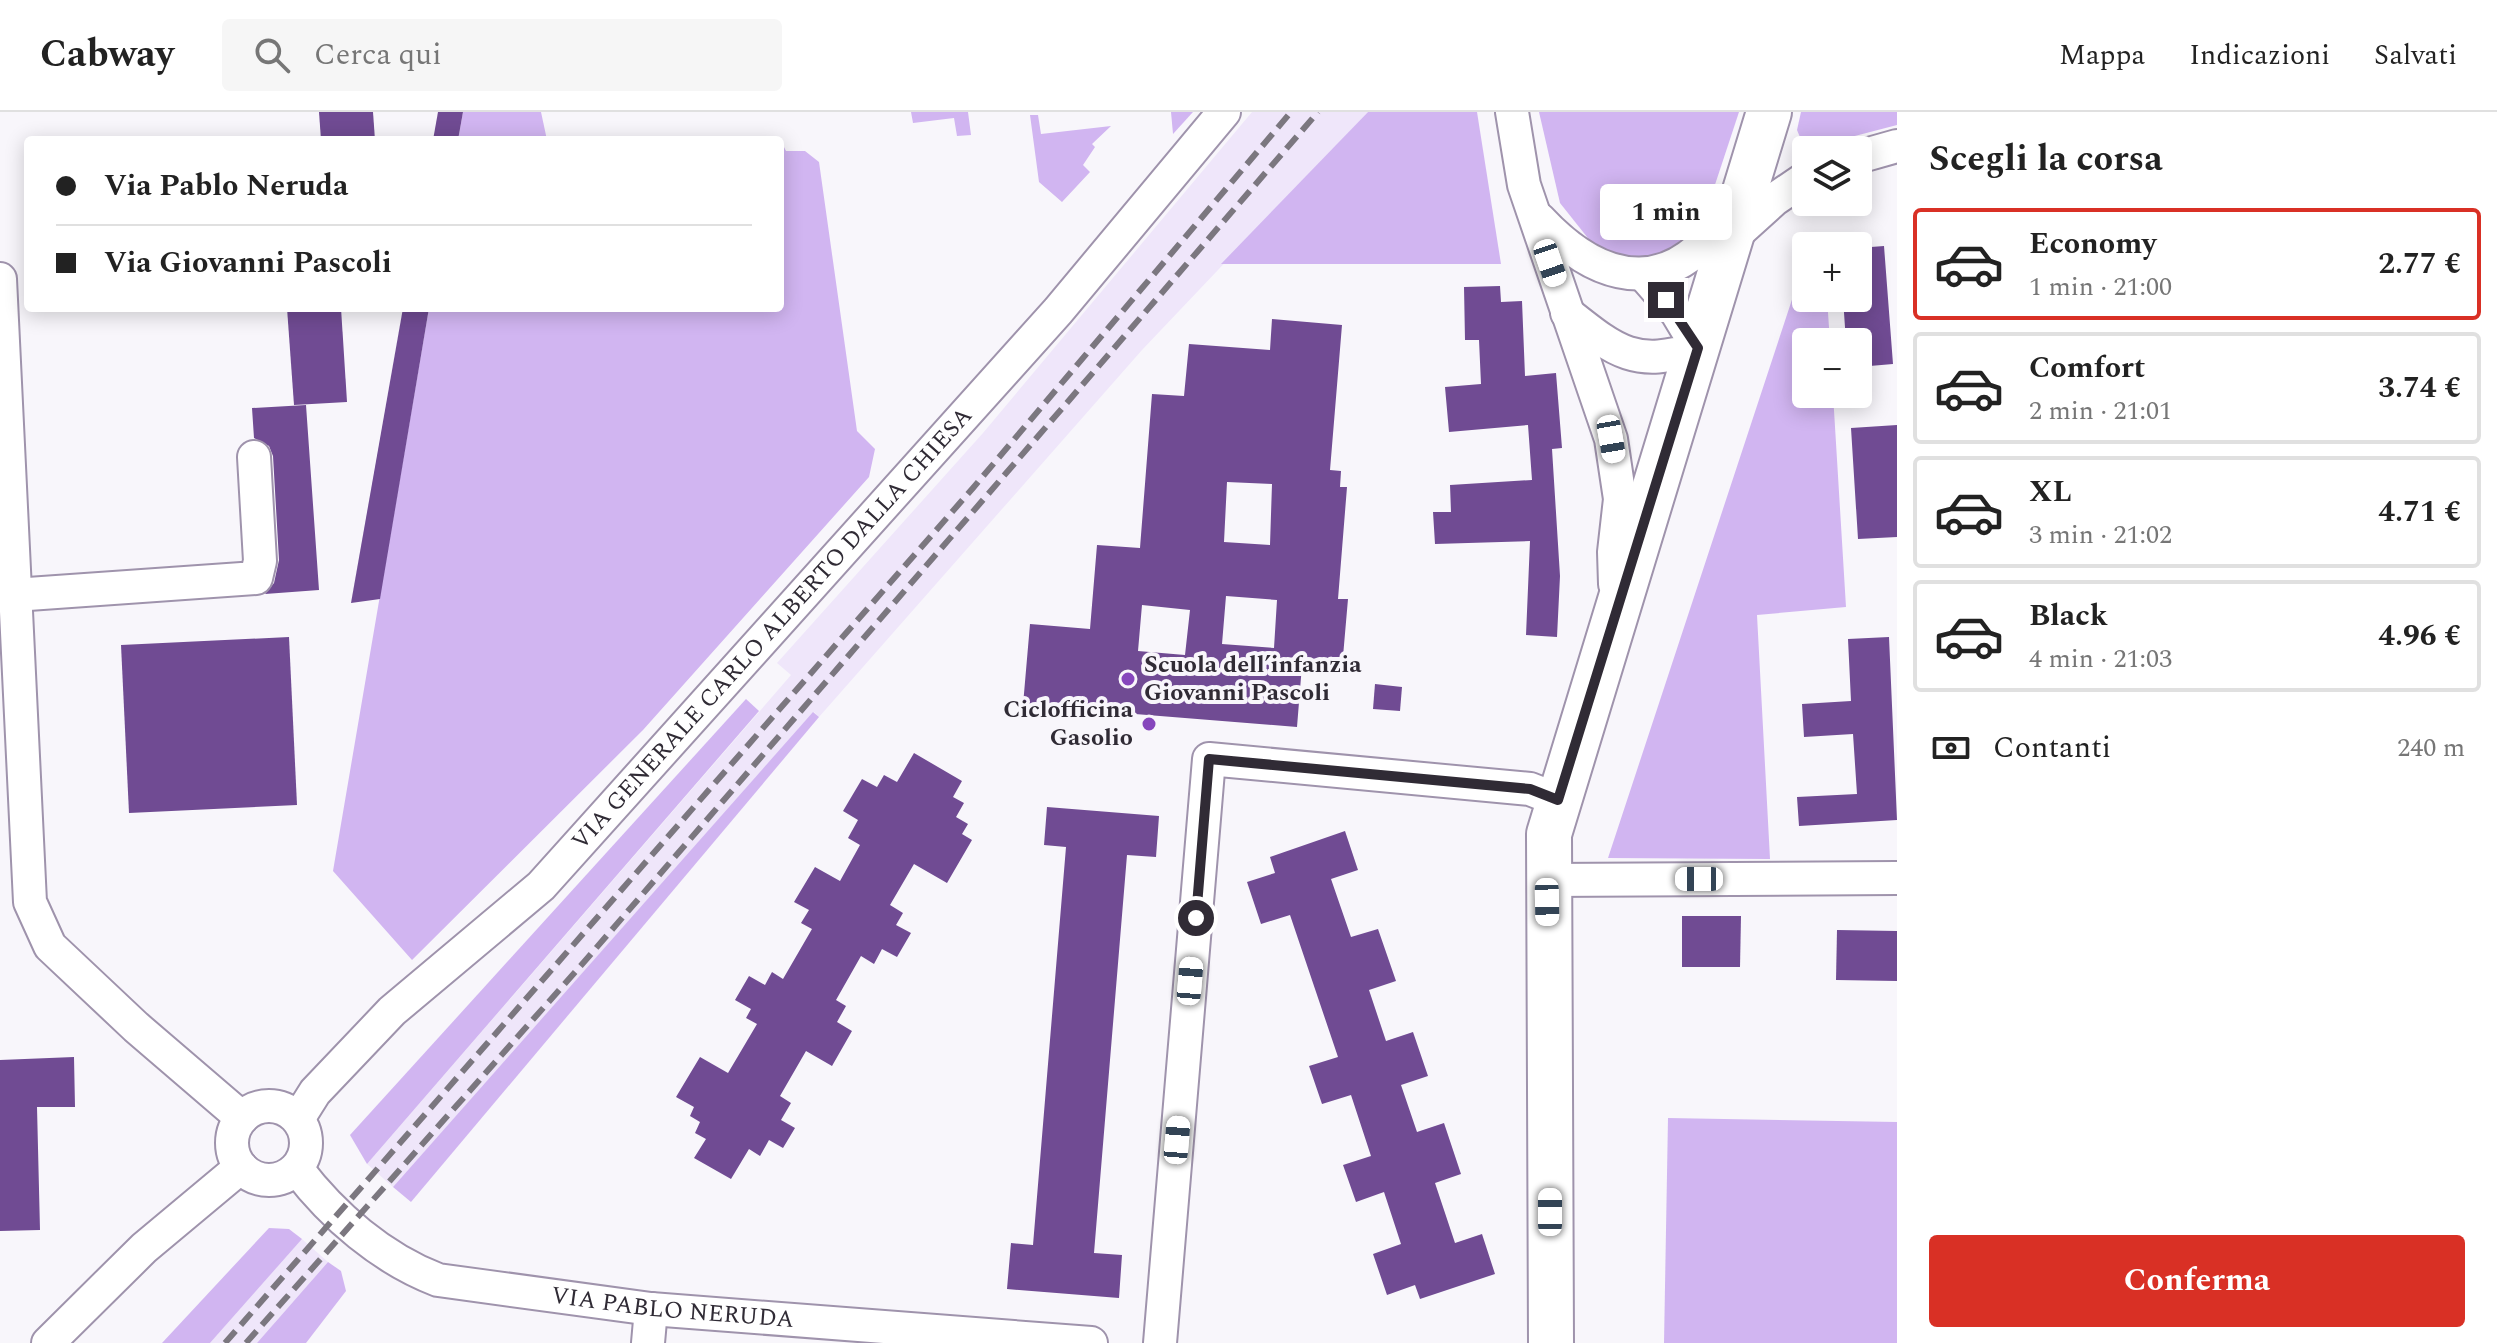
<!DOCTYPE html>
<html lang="it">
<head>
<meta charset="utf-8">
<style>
	:root { --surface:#fff; --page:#f6f6f6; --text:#222; --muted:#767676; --line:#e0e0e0; --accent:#d93025 }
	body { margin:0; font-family:Spectral,serif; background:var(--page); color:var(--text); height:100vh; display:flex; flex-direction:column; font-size:30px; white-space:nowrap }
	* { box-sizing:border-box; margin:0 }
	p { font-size:26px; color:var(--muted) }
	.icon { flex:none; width:44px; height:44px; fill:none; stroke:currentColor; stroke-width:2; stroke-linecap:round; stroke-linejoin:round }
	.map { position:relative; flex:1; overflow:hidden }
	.details { display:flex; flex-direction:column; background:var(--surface); width:600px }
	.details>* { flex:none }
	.guide { position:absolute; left:24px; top:24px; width:760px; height:176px; border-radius:8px; box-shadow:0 4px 20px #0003; display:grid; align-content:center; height:176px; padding:0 32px; background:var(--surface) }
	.fabs { position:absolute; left:1792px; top:24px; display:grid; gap:16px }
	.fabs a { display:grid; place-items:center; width:80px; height:80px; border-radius:8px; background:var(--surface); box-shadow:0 4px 20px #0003; font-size:40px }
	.end { position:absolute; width:36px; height:36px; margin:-18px; border:10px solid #302b35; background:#fff; box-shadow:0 0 0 4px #fff }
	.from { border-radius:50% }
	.bubble { position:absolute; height:56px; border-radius:8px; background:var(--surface); box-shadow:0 4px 20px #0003; font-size:26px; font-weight:700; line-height:56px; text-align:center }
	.car { position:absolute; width:24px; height:48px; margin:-24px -12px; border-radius:10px; box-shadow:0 0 6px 2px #0007; background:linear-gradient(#fff 24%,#345 0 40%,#fff 0 76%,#345 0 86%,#fff 0) }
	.guide b { display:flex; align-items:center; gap:28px; height:76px; font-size:30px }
	.guide b+b { border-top:2px solid var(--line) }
	.guide i { width:20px; height:20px; background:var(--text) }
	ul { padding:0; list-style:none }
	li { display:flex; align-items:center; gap:24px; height:112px; margin:0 16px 12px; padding:0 16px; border:4px solid var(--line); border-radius:8px }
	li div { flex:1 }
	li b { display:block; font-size:30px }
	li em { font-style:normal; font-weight:700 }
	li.current { border-color:var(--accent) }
	li>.icon { width:72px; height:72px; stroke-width:1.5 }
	h2 { padding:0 32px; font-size:36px; line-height:96px }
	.pay { display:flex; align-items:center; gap:20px; height:88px; padding:0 32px; font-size:30px }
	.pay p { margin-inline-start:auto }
	.primary-button { display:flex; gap:16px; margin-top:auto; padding:16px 32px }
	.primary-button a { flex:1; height:92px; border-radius:8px; background:var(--accent); color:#fff; font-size:32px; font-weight:700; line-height:92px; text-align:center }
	header { display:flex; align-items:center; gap:48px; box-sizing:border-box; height:112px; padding:0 40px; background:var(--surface); border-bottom:2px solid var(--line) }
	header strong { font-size:38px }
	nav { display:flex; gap:44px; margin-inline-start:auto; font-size:28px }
	.search { width:560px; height:72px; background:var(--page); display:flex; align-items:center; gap:20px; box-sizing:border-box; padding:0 28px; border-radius:8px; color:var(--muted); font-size:30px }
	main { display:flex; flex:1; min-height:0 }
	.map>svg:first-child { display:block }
	.built { fill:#efe6fa }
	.green { fill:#d1b5f1 }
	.building { fill:#704b93; fill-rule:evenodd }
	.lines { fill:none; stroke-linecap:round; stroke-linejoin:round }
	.street-casing { stroke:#9f93ac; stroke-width:36 }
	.secondary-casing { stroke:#9f93ac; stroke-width:48 }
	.street { stroke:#fff; stroke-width:32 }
	.secondary { stroke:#fff; stroke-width:44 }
	.rail { stroke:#7b777f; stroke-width:6; stroke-dasharray:16 8; stroke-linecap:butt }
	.route { stroke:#302b35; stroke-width:10 }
	.poi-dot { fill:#8646bc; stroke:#f8f6fb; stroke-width:3 }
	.labels { text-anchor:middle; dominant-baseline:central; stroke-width:8; stroke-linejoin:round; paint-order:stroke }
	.street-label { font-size:24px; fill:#302b35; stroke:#f8f6fb }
	.poi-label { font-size:24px; font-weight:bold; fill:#302b35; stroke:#f8f6fb; text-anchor:start }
</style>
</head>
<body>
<header>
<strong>Cabway</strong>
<div class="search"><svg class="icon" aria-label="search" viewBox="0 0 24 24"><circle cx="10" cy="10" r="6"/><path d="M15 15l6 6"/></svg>Cerca qui</div>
<nav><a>Mappa</a><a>Indicazioni</a><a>Salvati</a></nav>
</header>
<main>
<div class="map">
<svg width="1897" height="1231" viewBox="0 0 1897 1231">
	<rect width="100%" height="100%" fill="#f8f6fb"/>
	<g class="built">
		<polygon points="1252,0 1368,0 1142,238 819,605 814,600 393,1075 367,1052 791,563 777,551 983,321"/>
		<polygon points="302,1127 328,1150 257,1231 210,1231"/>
	</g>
	<g class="green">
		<polygon points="463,0 541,0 547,28 458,28"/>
		<polygon points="911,0 968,0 971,23 957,24 954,6 913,11"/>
		<polygon points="1171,0 1193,0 1173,22"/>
		<polygon points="1368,0 1477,0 1501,152 1221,152"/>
		<polygon points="1539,0 1739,0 1701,115 1659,143 1629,146 1599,140 1560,91"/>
		<polygon points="1801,0 1897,0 1897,13 1805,37 1797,18"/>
		<polygon points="1030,3 1038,3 1041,22 1111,14 1092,32 1095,35 1083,53 1090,60 1062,90 1039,70"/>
		<polygon points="783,33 786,39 805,39 819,50 857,319 875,337 869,365 643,618 412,848 333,759 429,196 780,196 780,34"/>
		<polygon points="1806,145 1806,186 1827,186 1830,230 1806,230 1806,282 1833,282 1846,495 1757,503 1770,747 1608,746"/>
		<polygon points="746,587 759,599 367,1052 350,1023"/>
		<polygon points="813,600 819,605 411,1090 393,1075"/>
		<polygon points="1668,1006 1897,1010 1897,1231 1664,1231"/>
		<polygon points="269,1116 289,1117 302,1127 210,1231 162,1231"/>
		<polygon points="328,1150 341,1159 346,1179 306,1231 257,1231"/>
	</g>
	<g class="building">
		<polygon points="319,0 373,0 375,28 321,28"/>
		<polygon points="438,0 463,0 458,28 433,28"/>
		<polygon points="1884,134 1893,252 1858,255 1858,230 1846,230 1843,186 1858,186 1858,136"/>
		<polygon points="1500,174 1501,190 1522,189 1525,264 1556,261 1562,336 1552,337 1560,464 1557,525 1526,523 1530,429 1435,432 1433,400 1451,400 1450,373 1532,368 1528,313 1449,320 1445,275 1481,272 1479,228 1465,228 1464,175"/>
		<polygon points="287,196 341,196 347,290 294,293"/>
		<polygon points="403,196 429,196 380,487 351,491"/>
		<path d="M1272,207L1342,213L1330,358L1341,359L1340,375H1347L1338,487H1348L1342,556L1302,553L1297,615L1023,593L1030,512L1090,517L1097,433L1140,436L1152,282L1184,284L1189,232L1270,238ZM1227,370L1272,372L1270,433L1224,430ZM1226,484L1277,488L1274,536L1222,532ZM1142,493L1190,498L1185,543L1138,539Z"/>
		<polygon points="306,293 319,478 265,482 274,471 279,448 273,344 269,334 254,326 252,296"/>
		<polygon points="1897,313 1897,425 1858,427 1851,316"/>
		<polygon points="289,525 297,693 129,701 121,533"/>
		<polygon points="1889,525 1897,708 1799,714 1797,685 1857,682 1853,622 1804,625 1802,592 1851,589 1848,527"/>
		<polygon points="1375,572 1402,575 1400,599 1373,597"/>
		<polygon points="914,641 962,669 953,685 964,691 956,705 968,712 962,722 972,728 947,771 914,752 890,793 903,801 896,813 911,821 897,845 882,837 874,852 861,844 836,888 846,894 837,910 852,919 832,954 806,939 780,984 791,991 781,1008 795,1016 783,1036 769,1028 760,1044 749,1037 731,1067 694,1046 706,1027 695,1021 700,1010 690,1004 694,995 676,985 700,945 728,961 757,912 746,906 751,897 735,888 749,864 765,873 772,860 783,867 812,817 801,811 809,798 794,790 815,755 840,769 860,733 848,726 858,708 843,699 862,667 877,675 884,663 897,670"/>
		<polygon points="1047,695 1159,704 1156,745 1127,743 1094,1141 1122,1143 1119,1186 1007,1177 1011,1131 1033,1133 1066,735 1044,733"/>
		<polygon points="1345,719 1358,758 1331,767 1351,825 1378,817 1396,869 1369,878 1386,929 1413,920 1428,964 1401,973 1417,1020 1444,1011 1461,1062 1435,1071 1455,1131 1482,1122 1495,1162 1420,1187 1415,1173 1387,1183 1373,1142 1401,1132 1384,1080 1356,1090 1343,1053 1371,1044 1351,983 1322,992 1309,954 1338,945 1290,803 1261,812 1247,770 1275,761 1270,745"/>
		<polygon points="1682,804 1741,804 1740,855 1682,855"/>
		<polygon points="1837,818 1897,819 1897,869 1836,868"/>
		<polygon points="74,945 75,995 37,995 40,1118 0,1119 0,948"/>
	</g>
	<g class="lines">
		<g class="street-casing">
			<g id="street">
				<polyline points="1512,0 1524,73 1611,327 1620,387 1614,440 1615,472"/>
				<polyline points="1858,45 1897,34"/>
				<path d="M1539,107C1605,178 1677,185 1731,96"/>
				<polyline points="1733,125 1775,87 1806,66"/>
				<polyline points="0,167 30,790 50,834 136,915 242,1006"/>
				<path d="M1567,201C1616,240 1635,256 1698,236L1677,201L1644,163"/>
				<polyline points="14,483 256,466 260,449 254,345"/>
				<polyline points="1547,768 1897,766"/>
				<circle cx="269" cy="1031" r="37"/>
				<path id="s1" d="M298,1007L315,980L392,899L541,774L1058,199L1224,0"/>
				<path id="s2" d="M297,1057C333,1104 381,1146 438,1168L651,1197L1091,1231"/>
				<polyline points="48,1231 144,1136 241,1055"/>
				<polyline points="648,1231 651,1197"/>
				<polyline points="1160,1231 1209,647 1530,677 1558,688"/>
			</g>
		</g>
		<g class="secondary-casing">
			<polyline id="secondary" points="1551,1231 1549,722 1769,0"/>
		</g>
		<use href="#street" class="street"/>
		<use href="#secondary" class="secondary"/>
		<g class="rail">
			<polyline points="225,1231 973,376 1291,0"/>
			<polyline points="246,1231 584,850 1318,0"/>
		</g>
	</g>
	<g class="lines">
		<polyline class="route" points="1196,806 1209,647 1530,677 1558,688 1698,236 1666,188"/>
	</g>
	<g class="poi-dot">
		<circle cx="1128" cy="567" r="8"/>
		<circle cx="1149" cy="612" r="8"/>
	</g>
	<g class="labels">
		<g class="street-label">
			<text stroke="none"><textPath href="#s1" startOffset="684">VIA GENERALE CARLO ALBERTO DALLA CHIESA</textPath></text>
			<text stroke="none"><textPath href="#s2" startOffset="418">VIA PABLO NERUDA</textPath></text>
		</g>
		<g class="poi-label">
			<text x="1144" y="553">Scuola dell’infanzia<tspan x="1144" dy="28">Giovanni Pascoli</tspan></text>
			<text x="1133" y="598" text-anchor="end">Ciclofficina<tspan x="1133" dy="28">Gasolio</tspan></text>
		</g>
	</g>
</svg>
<div class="fabs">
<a><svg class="icon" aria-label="layers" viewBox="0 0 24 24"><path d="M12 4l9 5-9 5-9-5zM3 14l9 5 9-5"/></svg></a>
<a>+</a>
<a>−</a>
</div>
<i class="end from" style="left:1196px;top:806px"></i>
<i class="end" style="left:1666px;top:188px"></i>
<div class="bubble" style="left:1600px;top:72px;width:132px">1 min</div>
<i class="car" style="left:1550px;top:151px;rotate:161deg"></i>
<i class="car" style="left:1611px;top:327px;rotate:170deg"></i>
<i class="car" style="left:1699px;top:767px;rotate:270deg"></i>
<i class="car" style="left:1547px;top:790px;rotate:179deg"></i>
<i class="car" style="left:1190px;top:869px;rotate:5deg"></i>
<i class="car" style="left:1177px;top:1028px;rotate:5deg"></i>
<i class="car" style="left:1550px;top:1100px;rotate:0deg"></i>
<div class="guide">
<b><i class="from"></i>Via Pablo Neruda</b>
<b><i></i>Via Giovanni Pascoli</b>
</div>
</div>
<section class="details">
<h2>Scegli la corsa</h2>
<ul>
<li class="current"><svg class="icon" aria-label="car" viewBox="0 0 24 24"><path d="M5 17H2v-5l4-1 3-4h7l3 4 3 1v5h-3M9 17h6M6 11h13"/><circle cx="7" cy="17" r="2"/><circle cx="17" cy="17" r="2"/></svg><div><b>Economy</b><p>1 min · 21:00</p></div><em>2.77 €</em></li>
<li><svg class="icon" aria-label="car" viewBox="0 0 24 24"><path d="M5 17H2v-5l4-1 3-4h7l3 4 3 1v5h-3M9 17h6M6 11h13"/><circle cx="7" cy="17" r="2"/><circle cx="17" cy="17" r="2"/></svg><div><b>Comfort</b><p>2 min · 21:01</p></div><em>3.74 €</em></li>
<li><svg class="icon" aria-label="car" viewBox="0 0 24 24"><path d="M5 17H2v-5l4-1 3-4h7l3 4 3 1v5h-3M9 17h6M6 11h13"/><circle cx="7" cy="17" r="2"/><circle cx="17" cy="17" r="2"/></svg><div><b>XL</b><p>3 min · 21:02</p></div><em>4.71 €</em></li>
<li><svg class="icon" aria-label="car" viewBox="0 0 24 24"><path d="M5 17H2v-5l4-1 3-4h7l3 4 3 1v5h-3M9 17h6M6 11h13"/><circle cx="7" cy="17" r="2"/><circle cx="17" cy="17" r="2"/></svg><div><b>Black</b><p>4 min · 21:03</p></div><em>4.96 €</em></li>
</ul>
<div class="pay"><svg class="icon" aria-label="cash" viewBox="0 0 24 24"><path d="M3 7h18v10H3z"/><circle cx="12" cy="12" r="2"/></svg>Contanti<p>240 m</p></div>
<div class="primary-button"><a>Conferma</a></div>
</section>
</main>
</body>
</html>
